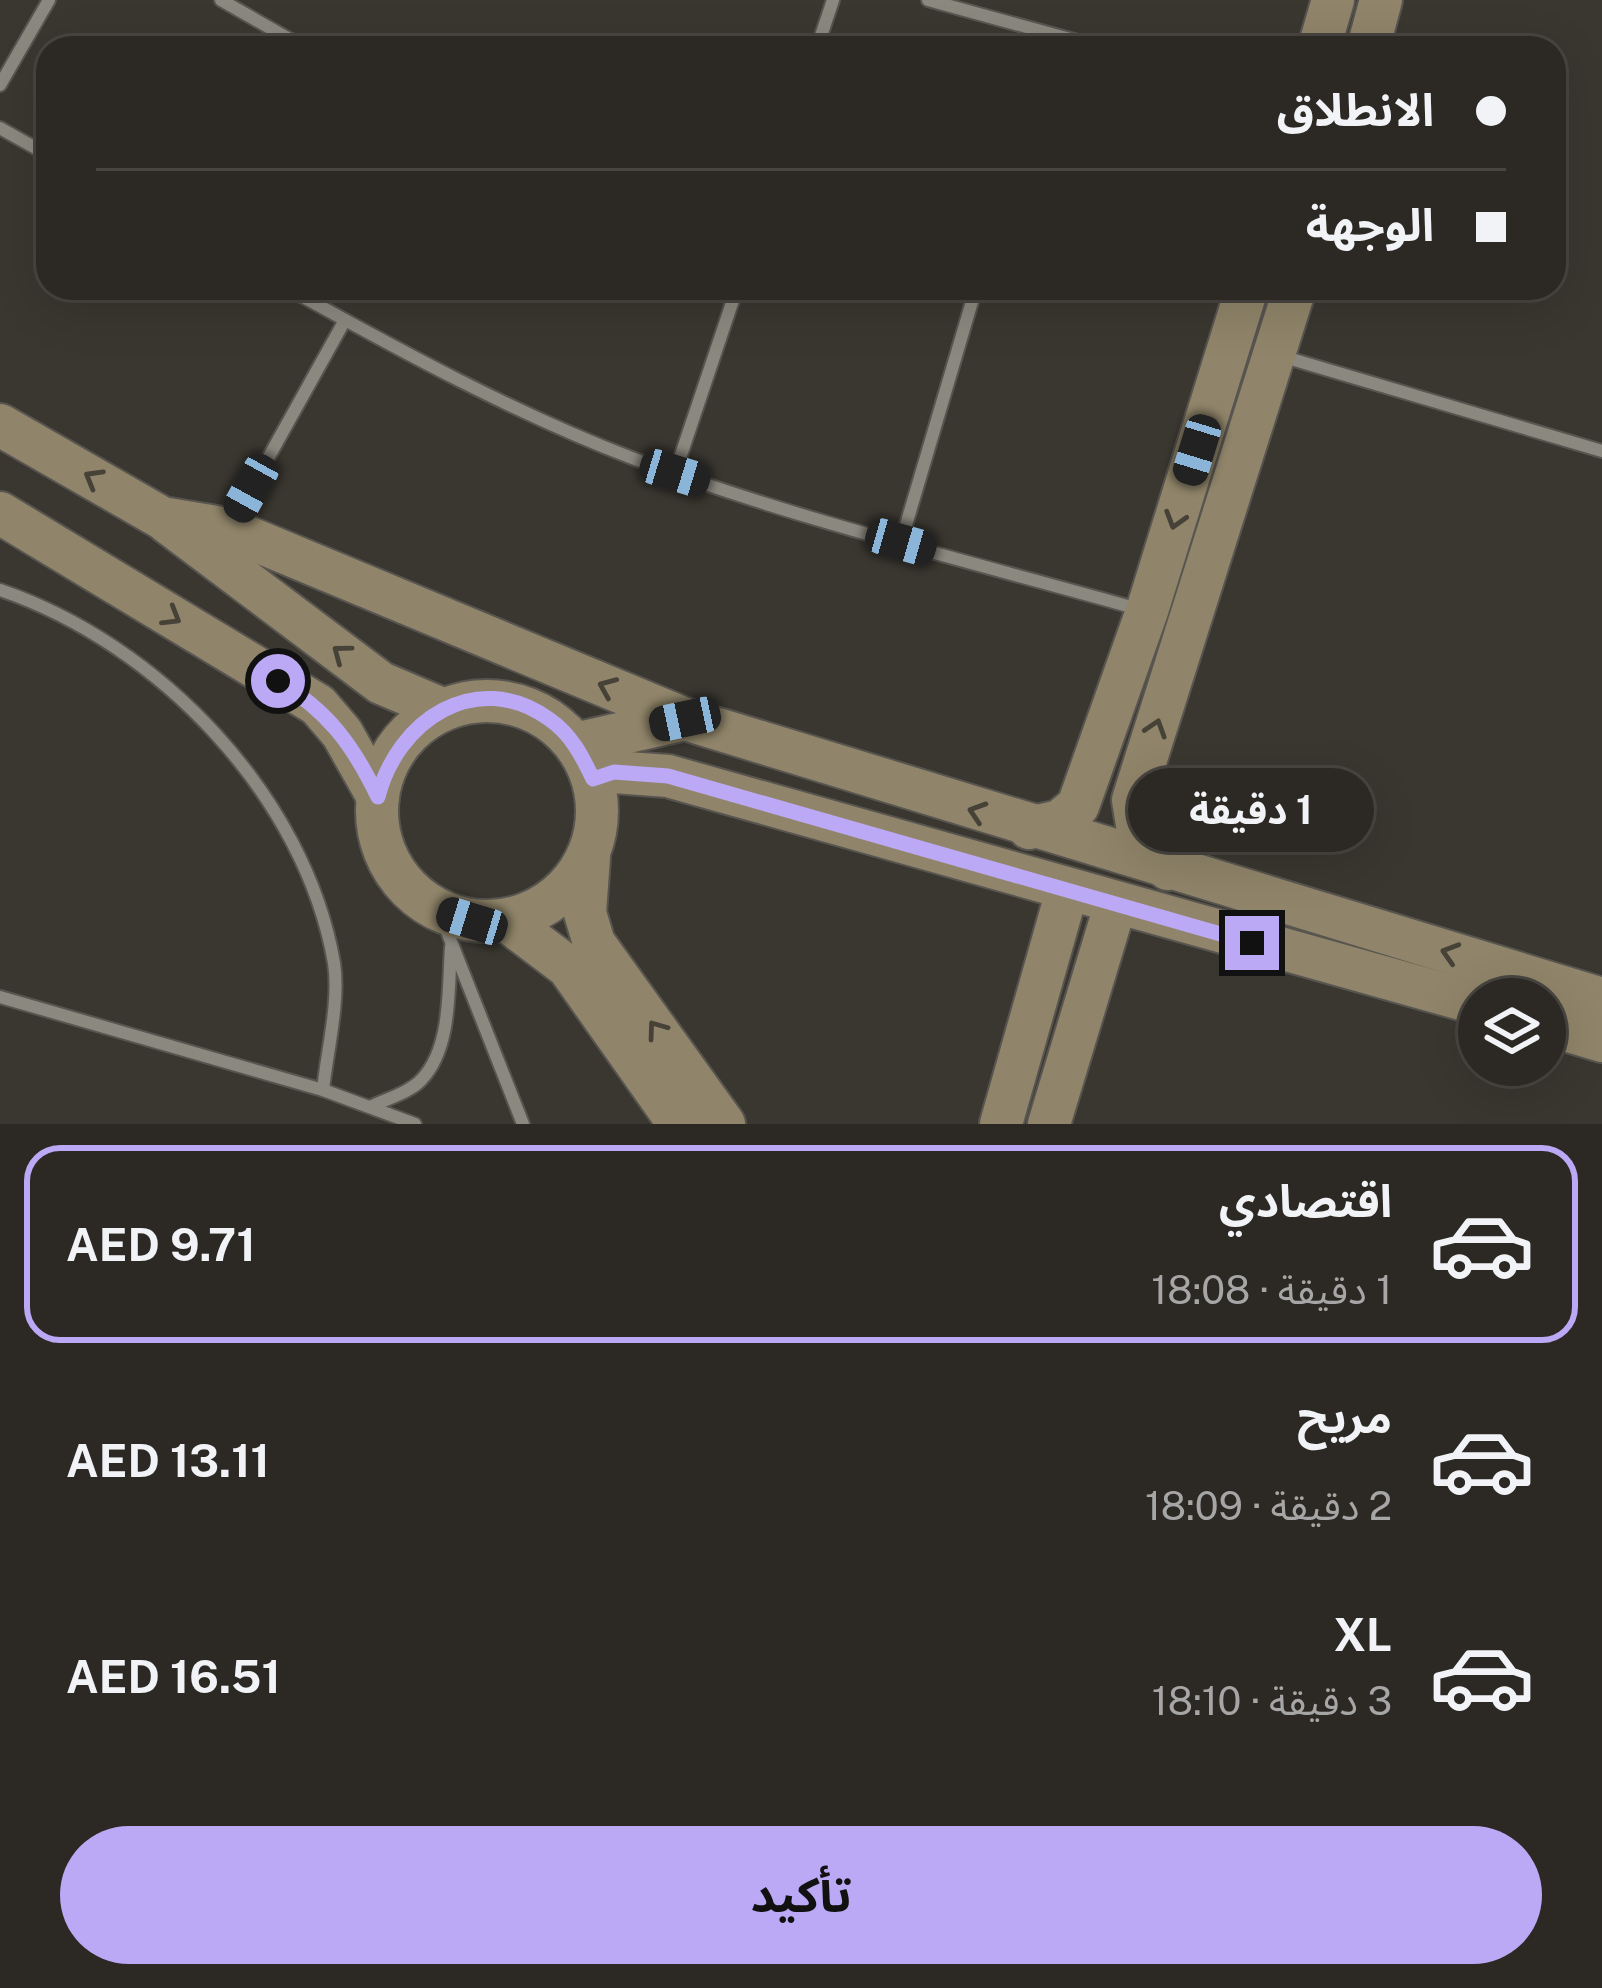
<!DOCTYPE html>
<html lang="ar">
<head>
<meta charset="utf-8">
<style>
	:root { --surface:#2c2924; --page:#34312c; --text:#f1f3f6; --muted:#a6a6a6; --line:#484541; --accent:#bca9f5 }
	body { margin:0; font-family:"Public Sans","Noto Sans Arabic",sans-serif; background:var(--page); color:var(--text); direction:rtl; height:100vh; display:flex; flex-direction:column; font-size:45px; white-space:nowrap }
	* { box-sizing:border-box; margin:0 }
	p { font-size:39px; color:var(--muted) }
	.icon { flex:none; width:66px; height:66px; fill:none; stroke:currentColor; stroke-width:2; stroke-linecap:round; stroke-linejoin:round }
	.map { position:relative; height:1124px; overflow:hidden; direction:ltr }
	.panel { display:flex; flex-direction:column; background:var(--surface); flex:1 }
	.panel>* { flex:none }
	.banner { position:absolute; left:36px; top:36px; width:1530px; height:264px; border-radius:36px; box-shadow:0 12px 48px #0002,0 0 0 3px var(--line); direction:rtl; display:grid; align-content:center; height:264px; padding:0 60px; background:var(--surface) }
	.controls { position:absolute; left:1458px; top:978px; display:grid; gap:24px }
	.controls a { display:grid; place-items:center; width:108px; height:108px; border-radius:50%; background:var(--surface); box-shadow:0 12px 48px #0002,0 0 0 3px var(--line); font-size:60px }
	.end { position:absolute; width:54px; height:54px; margin:-27px; border:15px solid #bca9f5; background:#111; box-shadow:0 0 0 6px #111 }
	.from { border-radius:50% }
	.bubble { position:absolute; height:84px; border-radius:42px; background:var(--surface); box-shadow:0 12px 48px #0002,0 0 0 3px var(--line); font-size:39px; font-weight:700; line-height:84px; text-align:center; direction:rtl }
	.car { position:absolute; width:36px; height:72px; margin:-36px -18px; border-radius:15px; box-shadow:0 0 9px 3px #0007; background:linear-gradient(#222 24%,#8ab4d8 0 40%,#222 0 76%,#8ab4d8 0 86%,#222 0) }
	.banner b { display:flex; align-items:center; gap:42px; height:114px; font-size:45px }
	.banner b+b { border-top:3px solid var(--line) }
	.banner i { width:30px; height:30px; background:var(--text) }
	ul { padding:21px 0 0; list-style:none }
	li { display:flex; align-items:center; gap:36px; height:198px; margin:0 24px 18px; padding:0 36px; border:6px solid transparent; border-radius:36px }
	li div { flex:1 }
	li b { display:block; font-size:45px }
	li em { font-style:normal; font-weight:700 }
	li.active { border-color:var(--accent) }
	li>.icon { width:108px; height:108px; stroke-width:1.5 }
	.button { display:flex; gap:24px; margin-top:auto; padding:24px 60px }
	.button a { flex:1; height:138px; border-radius:72px; background:var(--accent); color:#111; font-size:48px; font-weight:700; line-height:138px; text-align:center }
	.map>svg:first-child { display:block }
	.lines { fill:none; stroke-linecap:round; stroke-linejoin:round }
	.street-casing { stroke:#585550; stroke-width:16 }
	.secondary-casing { stroke:#585550; stroke-width:46 }
	.street { stroke:#8b887f; stroke-width:12 }
	.secondary { stroke:#90856a; stroke-width:42 }
	.oneway { stroke:#474237 }
	.route { stroke:#bca9f5; stroke-width:15 }
</style>
</head>
<body>
<div class="map">
<svg width="1602" height="1124" viewBox="0 0 1602 1124">
	<rect width="100%" height="100%" fill="#3a3730"/>
	<g class="lines">
		<g class="street-casing">
			<g id="street">
				<polyline points="221,0 305,48"/>
				<polyline points="928,0 1103,48"/>
				<polyline points="817,48 833,0"/>
				<polyline points="0,85 49,0"/>
				<polyline points="0,128 48,155"/>
				<path d="M287,288C399,350 512,412 632,458C797,520 972,562 1142,610"/>
				<polyline points="1281,356 1602,451"/>
				<polyline points="675,473 737,288"/>
				<polyline points="232,523 345,320"/>
				<polyline points="901,542 976,288"/>
				<path d="M0,590C159,644 305,796 334,963C340,1001 327,1051 323,1090"/>
				<polyline points="439,911 523,1124"/>
				<polyline points="0,997 323,1090 415,1124"/>
				<path d="M370,1107C386,1099 411,1092 422,1079C452,1047 448,988 451,947"/>
			</g>
		</g>
		<g class="secondary-casing">
			<g id="secondary">
				<polyline points="1319,48 1333,0"/>
				<polyline points="1368,48 1381,0"/>
				<polyline points="0,425 162,518 228,529 685,719 1602,999"/>
				<polyline points="0,513 318,705 342,733 378,797"/>
				<polyline points="167,522 381,683 442,709"/>
				<circle cx="487" cy="811" r="110"/>
				<polyline points="575,744 685,719"/>
				<polyline points="593,779 614,772 668,776 1479,1004"/>
				<polyline points="1029,828 1060,821 1078,806 1147,611 1247,288"/>
				<polyline points="589,857 585,913 594,943 724,1124"/>
				<polyline points="1168,869 1140,843 1133,800 1295,288"/>
				<polyline points="507,921 568,967 679,1124"/>
				<polyline points="1545,1024 1602,1041"/>
				<polyline points="1001,1124 1067,891"/>
				<polyline points="1049,1124 1115,906"/>
			</g>
		</g>
		<use href="#street" class="street"/>
		<use href="#secondary" class="secondary"/>
	</g>
	<defs><path id="oneway-chevron" d="M-2-3.5L2.5 0L-2 3.5" fill="none" stroke-width="1.6" stroke-linecap="round" stroke-linejoin="round" transform="scale(3)"/></defs>
	<g class="oneway">
		<use href="#oneway-chevron" transform="translate(93 478) rotate(-150)"/>
		<use href="#oneway-chevron" transform="translate(1175 520) rotate(107)"/>
		<use href="#oneway-chevron" transform="translate(172 617) rotate(31)"/>
		<use href="#oneway-chevron" transform="translate(341 653) rotate(-143)"/>
		<use href="#oneway-chevron" transform="translate(607 687) rotate(-157)"/>
		<use href="#oneway-chevron" transform="translate(1156 728) rotate(-72)"/>
		<use href="#oneway-chevron" transform="translate(977 812) rotate(-162)"/>
		<use href="#oneway-chevron" transform="translate(1450 953) rotate(-163)"/>
		<use href="#oneway-chevron" transform="translate(656 1029) rotate(-126)"/>
	</g>
	<g class="lines">
		<path class="route" d="M278,681C328,711 353,745 378,797C397,721 476,667 549,719C571,734 582,756 593,779L614,772L668,776L1252,943"/>
	</g>
</svg>
<div class="controls">
<a><svg class="icon" aria-label="layers" viewBox="0 0 24 24"><path d="M12 4l9 5-9 5-9-5zM3 14l9 5 9-5"/></svg></a>
</div>
<i class="end from" style="left:278px;top:681px"></i>
<i class="end" style="left:1252px;top:943px"></i>
<div class="bubble" style="left:1128px;top:768px;width:246px">1 دقيقة</div>
<i class="car" style="left:1197px;top:450px;rotate:197deg"></i>
<i class="car" style="left:675px;top:473px;rotate:107deg"></i>
<i class="car" style="left:251px;top:488px;rotate:209deg"></i>
<i class="car" style="left:901px;top:542px;rotate:106deg"></i>
<i class="car" style="left:685px;top:719px;rotate:258deg"></i>
<i class="car" style="left:472px;top:921px;rotate:287deg"></i>
<div class="banner">
<b><i class="from"></i>الانطلاق</b>
<b><i></i>الوجهة</b>
</div>
</div>
<section class="panel">
<ul>
<li class="active"><svg class="icon" aria-label="car" viewBox="0 0 24 24"><path d="M5 17H2v-5l4-1 3-4h7l3 4 3 1v5h-3M9 17h6M6 11h13"/><circle cx="7" cy="17" r="2"/><circle cx="17" cy="17" r="2"/></svg><div><b>اقتصادي</b><p>1 دقيقة · 18:08</p></div><em>AED 9.71</em></li>
<li><svg class="icon" aria-label="car" viewBox="0 0 24 24"><path d="M5 17H2v-5l4-1 3-4h7l3 4 3 1v5h-3M9 17h6M6 11h13"/><circle cx="7" cy="17" r="2"/><circle cx="17" cy="17" r="2"/></svg><div><b>مريح</b><p>2 دقيقة · 18:09</p></div><em>AED 13.11</em></li>
<li><svg class="icon" aria-label="car" viewBox="0 0 24 24"><path d="M5 17H2v-5l4-1 3-4h7l3 4 3 1v5h-3M9 17h6M6 11h13"/><circle cx="7" cy="17" r="2"/><circle cx="17" cy="17" r="2"/></svg><div><b>XL</b><p>3 دقيقة · 18:10</p></div><em>AED 16.51</em></li>
</ul>
<div class="button"><a>تأكيد</a></div>
</section>
</body>
</html>
